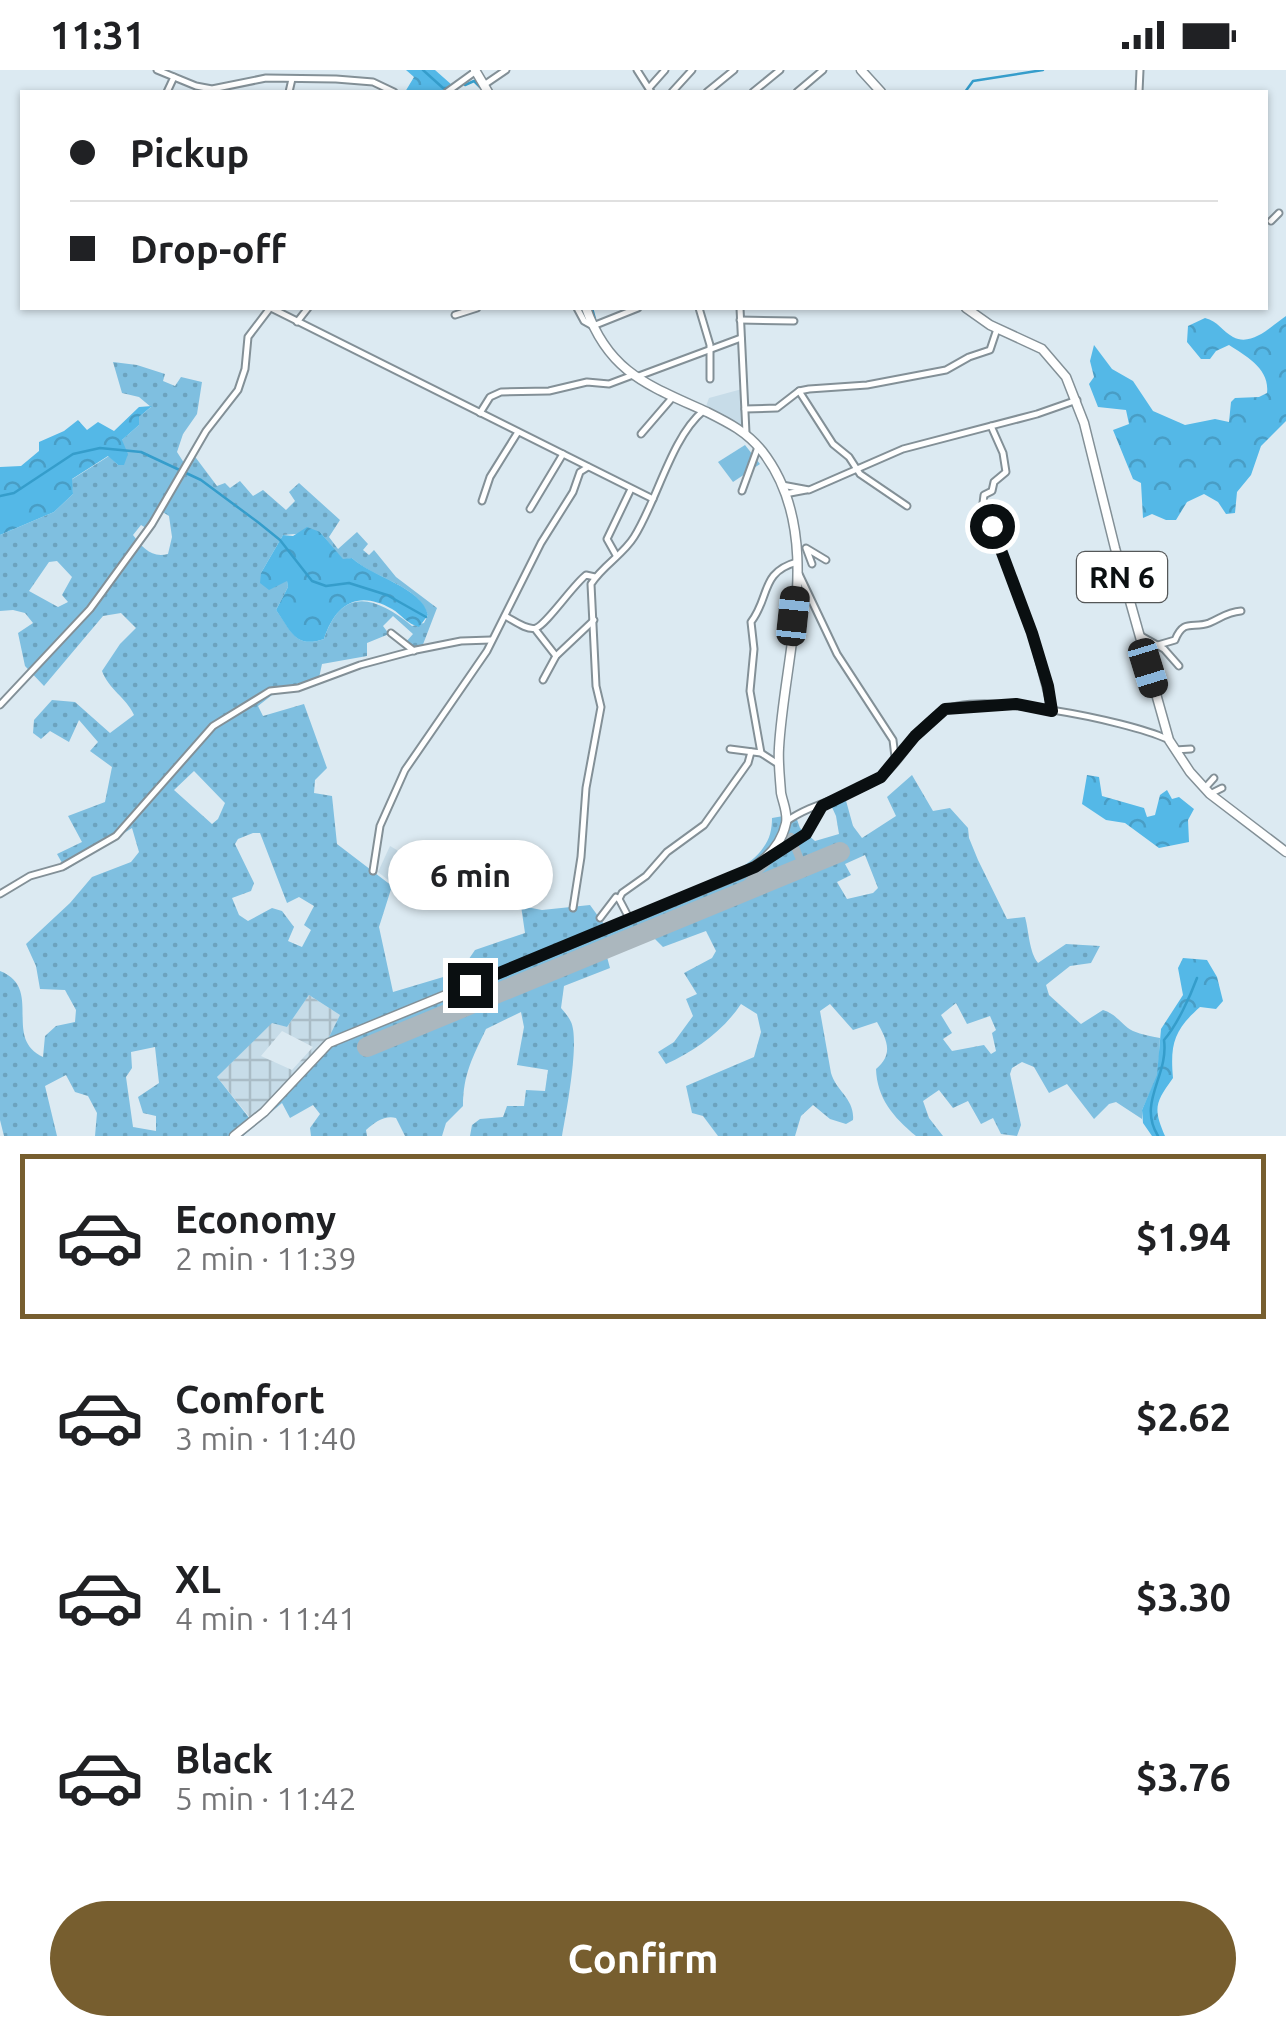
<!DOCTYPE html>
<html lang="en">
<head>
<meta charset="utf-8">
<style>
	:root { --surface:#fff; --page:#f6f6f6; --text:#202124; --muted:#757577; --line:#e0e0e0; --accent:#775e2f }
	body { margin:0; font-family:Ubuntu,sans-serif; background:var(--page); color:var(--text); height:100vh; display:flex; flex-direction:column; font-size:38px; white-space:nowrap }
	* { box-sizing:border-box; margin:0 }
	p { font-size:32px; color:var(--muted) }
	.icon { flex:none; width:55px; height:55px; fill:none; stroke:currentColor; stroke-width:2; stroke-linecap:round; stroke-linejoin:round }
	.map { position:relative; height:1066px; overflow:hidden }
	.drawer { display:flex; flex-direction:column; background:var(--surface); flex:1 }
	.drawer>* { flex:none }
	.top-card { position:absolute; left:20px; top:20px; width:1248px; height:220px; border-radius:0px; box-shadow:0 2px 8px #0004; display:grid; align-content:center; height:220px; padding:0 50px; background:var(--surface) }
	.end { position:absolute; width:45px; height:45px; margin:-22px; border:12px solid #0a0f11; background:#fff; box-shadow:0 0 0 5px #fff }
	.from { border-radius:50% }
	.bubble { position:absolute; height:70px; border-radius:35px; background:var(--surface); box-shadow:0 2px 8px #0004; font-size:32px; font-weight:700; line-height:70px; text-align:center }
	.car { position:absolute; width:30px; height:60px; margin:-30px -15px; border-radius:12px; box-shadow:0 0 8px 2px #0007; background:linear-gradient(#222 24%,#8ab4d8 0 40%,#222 0 76%,#8ab4d8 0 86%,#222 0) }
	.top-card b { display:flex; align-items:center; gap:35px; height:95px; font-size:38px }
	.top-card b+b { border-top:2px solid var(--line) }
	.top-card i { width:25px; height:25px; background:var(--text) }
	ul { padding:18px 0 0; list-style:none }
	li { display:flex; align-items:center; gap:30px; height:165px; margin:0 20px 15px; padding:0 30px; border:5px solid transparent; border-radius:0px }
	li div { flex:1 }
	li b { display:block; font-size:38px }
	li em { font-style:normal; font-weight:700 }
	li.selected { border-color:var(--accent) }
	li>.icon { width:90px; height:90px; stroke-width:1.5 }
	.cta { display:flex; gap:20px; margin-top:auto; padding:20px 50px }
	.cta a { flex:1; height:115px; border-radius:60px; background:var(--accent); color:#fff; font-size:40px; font-weight:700; line-height:115px; text-align:center }
	.status { display:flex; justify-content:space-between; align-items:center; height:70px; padding:0 50px; background:var(--surface); direction:ltr }
	.status svg { height:28px; fill:currentColor }
	.map>svg:first-child { display:block }
	.built { fill:#c7dce8 }
	.industrial { fill:url(#industrial-grid); fill-rule:evenodd }
	.grass { fill:url(#grass-dots); fill-rule:evenodd }
	.forest { fill:url(#forest-crowns) }
	.pitch { fill:#7fbfe0 }
	.lines { fill:none; stroke-linecap:round; stroke-linejoin:round }
	.stream { stroke:#359dcb; stroke-width:2.5 }
	.taxiway { stroke:#abb7be; stroke-width:8 }
	.runway { stroke:#abb7be; stroke-width:20 }
	.minor-casing { stroke:#839097; stroke-width:9 }
	.major-casing { stroke:#839097; stroke-width:11 }
	.minor { stroke:#fff; stroke-width:5 }
	.major { stroke:#fff; stroke-width:8 }
	.route { stroke:#0a0f11; stroke-width:12 }
	.labels { text-anchor:middle; dominant-baseline:central; stroke-width:9; stroke-linejoin:round; paint-order:stroke }
	.shield { fill:#fff; stroke:#545758; stroke-width:2.5 }
	.shield-label { font-size:30px; font-weight:bold; fill:#0a0f11 }
</style>
</head>
<body>
<div class="status"><b>11:31</b><svg viewBox="0 0 49 12"><path d="M0 12V9h3v3zM5 12V6h3v6zM10 12V3h3v9zM15 12V0h3v12zM26 1h20v11H26zM47 4h2v5h-2z"/></svg></div>
<div class="map">
<svg width="1286" height="1066" viewBox="0 0 1286 1066">
	<defs>
		<pattern id="industrial-grid" width="8" height="8" patternUnits="userSpaceOnUse" patternTransform="scale(2.5)"><rect width="8" height="8" fill="#c7dce8"/><path d="M0 4h8M4 0v8" fill="none" stroke="#aabcc6"/></pattern>
		<pattern id="grass-dots" width="8" height="8" patternUnits="userSpaceOnUse" patternTransform="scale(2.5)"><rect width="8" height="8" fill="#7fbfe0"/><path d="M2 2h.1M6 6h.1" fill="none" stroke="#6ca3bf" stroke-width="1.8" stroke-linecap="round"/></pattern>
		<pattern id="forest-crowns" width="20" height="18" patternUnits="userSpaceOnUse" patternTransform="scale(2.5)"><rect width="20" height="18" fill="#54b8e7"/><path d="M2 6a3 3 0 1 1 6 0M12 15a3 3 0 1 1 6 0" fill="none" stroke="#489dc5"/></pattern>
	</defs>
	<rect width="100%" height="100%" fill="#dceaf2"/>
	<g class="built">
		<polygon points="742,319 745,360 705,339 709,328"/>
		<polygon points="390,776 421,794 407,825 378,802"/>
	</g>
	<path class="industrial" d="M309,925L340,945L327,971L251,1049L217,1007L272,952L287,957ZM282,961L313,977L292,1000L261,986Z"/>
	<path class="grass" d="M113,292L137,295L165,304L163,311L175,316L181,307L202,312L197,344L183,364L177,382L186,396L193,384L217,416L225,413L230,418L240,411L253,426L263,420L286,440L295,431L289,422L299,413L340,450L329,467L338,479L357,462L368,474L363,480L369,485L374,480L396,507L437,538L422,577L415,579L406,572L413,564L393,546L383,556L389,564L367,573V586L322,594L319,608L281,618L258,636L263,646L304,634L327,698L315,710L314,723L332,726L337,774L392,816L379,857L393,922L460,902L475,880L525,863L521,836L542,840L590,835L606,857C643,841 742,810 763,778C770,769 772,759 772,748L795,744L800,758L815,771L839,764L836,746L830,733L845,727L853,756L862,768L896,746L887,727L912,705L933,741L950,738L968,758L969,768L978,790L1007,849L1025,847C1029,861 1029,882 1038,893L1066,874L1100,876L1091,893L1070,896L1046,915L1049,925L1081,954L1103,940C1117,944 1121,955 1133,961C1142,965 1151,966 1160,968L1158,1005L1142,1040V1049L1116,1032L1109,1034L1094,1049L1067,1014L1049,1023L1034,997L1022,992L1012,998L1010,1004L1021,1055L1017,1066L1001,1064L993,1048L981,1054L968,1031L953,1038L939,1020L923,1031L929,1048L943,1066H916C893,1047 877,1028 876,999C894,984 887,970 877,952L853,960L830,934L820,941L831,1003C836,1021 855,1029 853,1050L846,1054L830,1049L813,1035L801,1046L795,1066H718L703,1046L692,1043L686,1016L754,987L761,962L757,944L741,934C723,961 695,981 666,994L658,982L674,972L693,946L686,929L697,924L684,903L712,888L716,881L706,861L663,877L652,866L607,887L610,898L564,916L561,938C565,943 569,947 571,952C580,971 566,1043 562,1066H470L472,1055L480,1049L503,1047L507,1036H524L526,1020L545,1021L548,1000L517,995L524,957L521,942L486,959C473,987 463,1004 463,1036L446,1053L442,1066H405L396,1048C385,1045 375,1052 366,1060L367,1066H311L310,1058L320,1044L313,1035L290,1048L282,1033L243,1066H95L97,1043L88,1026L75,1022L66,1005L45,1016L57,1066H4L0,1050V901C44,918 2,968 43,987L45,966L56,956L75,952L76,940L65,920L40,919L36,896L26,874L70,833L92,807L131,792L139,782L132,758L66,800L57,784L82,772L68,746L105,732L112,697L90,681L98,672L79,650L69,672L50,661L41,669L33,663L34,650L52,630L75,632L110,663L134,645C126,627 109,620 102,601L120,574L136,558L121,543L103,546L44,616L25,596L18,563L33,553L25,543L13,540L0,541V465L54,442L73,424L71,410L109,386L118,395L122,370L139,355V347L151,337L139,327L122,323ZM158,439L169,446L172,467L168,484C151,488 143,478 133,465L141,455L146,458ZM320,462L343,490L352,488C374,509 418,514 428,545L424,553L412,556C375,526 342,516 324,569C295,579 292,561 276,540L288,517L287,510L269,519L261,503L283,465ZM57,491L72,507L62,525L68,532L58,537L29,521L49,492ZM194,701L225,733L218,749L212,754L174,720ZM253,763H260L287,833L299,827L314,836L304,855L311,860L302,877L288,871L294,857L282,841L272,838L248,851L239,845L232,828L251,821L254,813L235,774L238,769ZM865,785L878,818L873,823L847,829L837,812L851,805L845,794ZM309,925L340,945L327,971L250,1049L217,1007L272,953L287,957ZM956,933L967,954L990,946L996,960L992,963L996,981L991,984L984,975L952,981L943,969L952,963L941,945ZM155,977L159,1013L138,1027L143,1043L156,1046V1061L133,1057L126,1007L132,998L131,982Z"/>
	<g class="forest">
		<polygon points="406,0 435,0 452,15 442,22 405,22 414,7"/>
		<path d="M1286,246V351L1261,376L1251,405L1237,422L1235,443L1226,444L1218,432L1204,424L1187,432L1176,450H1166L1152,444L1143,448L1141,413L1133,409L1113,360L1129,354L1126,340L1098,337L1089,314L1094,307L1090,291L1094,275L1112,299L1133,311L1153,341L1185,355L1215,349L1229,352L1231,332L1235,328L1259,327L1267,323C1270,299 1246,286 1229,275L1216,281L1210,289H1201L1187,272L1188,256L1205,248C1218,251 1222,261 1233,267C1252,277 1271,256 1286,246Z"/>
		<polygon points="152,336 139,347 139,355 122,370 128,384 124,395 118,395 108,386 72,409 73,424 54,442 0,465 0,397 21,396 39,381 39,372 64,361 78,350 87,360 98,352 114,361 139,337"/>
		<path d="M307,457L320,462L343,489L352,488C372,507 422,517 428,545L419,557C407,554 402,545 392,539C357,519 335,535 324,569C295,579 291,561 276,540L288,517L287,511L269,520L260,513L261,503L283,465L293,466Z"/>
		<polygon points="1087,705 1099,707 1102,726 1144,738 1147,747 1155,745 1160,725 1167,720 1172,729 1179,727 1194,739 1188,750 1189,772 1159,778 1125,753 1106,750 1082,734"/>
		<path d="M1183,888L1207,890L1217,907L1223,931L1216,939L1200,937C1174,960 1170,974 1173,1008C1155,1033 1153,1038 1165,1066H1152L1143,1053L1142,1040L1157,1005L1161,959L1183,925L1178,898Z"/>
	</g>
	<polygon class="pitch" points="745,375 760,394 733,412 718,392"/>
	<g class="lines">
		<g class="stream">
			<polyline points="423,0 443,18 451,18"/>
			<polyline points="465,15 474,11 480,17"/>
			<polyline points="965,22 973,11 1043,0"/>
			<polyline points="592,238 595,249"/>
			<polyline points="0,426 14,423 73,384 100,378 141,382 201,410 259,453 280,470 312,511 326,516 349,513 387,525 426,547"/>
			<path d="M1158,1066C1137,1032 1169,1006 1164,970C1177,955 1190,927 1197,908"/>
		</g>
		<polyline class="taxiway" points="736,825 791,767 803,797"/>
		<polyline class="runway" points="367,977 840,782"/>
		<g class="minor-casing">
			<g id="minor">
				<polyline points="157,0 196,16 212,19 266,8 336,9 373,12 394,22"/>
				<polyline points="637,0 651,22"/>
				<polyline points="484,15 506,0"/>
				<polyline points="649,18 665,0"/>
				<polyline points="167,22 174,7"/>
				<polyline points="289,22 292,9"/>
				<polyline points="447,22 476,1"/>
				<polyline points="672,22 692,0"/>
				<polyline points="707,22 734,0"/>
				<polyline points="753,22 780,0"/>
				<polyline points="797,22 823,0"/>
				<polyline points="1139,22 1140,0"/>
				<polyline points="1271,151 1279,143"/>
				<polyline points="271,238 653,429"/>
				<polyline points="577,238 584,251 593,256 638,238"/>
				<polyline points="699,238 710,275 710,309"/>
				<polyline points="740,238 746,363"/>
				<polyline points="455,245 477,238"/>
				<polyline points="740,250 794,251"/>
				<polyline points="297,252 308,238"/>
				<polyline points="636,307 741,268"/>
				<polyline points="799,321 833,374 849,387 860,404 907,436"/>
				<polyline points="745,339 777,338 799,321 809,319 867,315 946,300 969,287 990,280 997,259"/>
				<polyline points="480,343 490,327 501,322 549,321 587,312 609,314 633,305"/>
				<polyline points="991,356 1003,383 1006,402 994,412 992,421 984,425 983,433 1032,563 1052,641"/>
				<polyline points="641,364 672,328"/>
				<polyline points="782,415 809,420 903,379 1037,344 1077,330"/>
				<polyline points="742,421 758,377"/>
				<polyline points="785,424 806,420"/>
				<polyline points="482,431 490,407 518,362"/>
				<polyline points="530,439 563,384"/>
				<polyline points="616,485 607,469 631,419"/>
				<polyline points="812,494 806,478 826,490"/>
				<polyline points="799,504 837,584 893,670 895,687"/>
				<path d="M505,546C513,550 527,561 536,558C546,555 573,515 586,505L595,507"/>
				<polyline points="535,559 556,586"/>
				<polyline points="391,563 414,581"/>
				<polyline points="1141,566 1164,579 1179,596"/>
				<path d="M1158,575L1175,570C1184,548 1193,559 1209,553C1221,548 1227,542 1241,541"/>
				<polyline points="543,610 556,586 594,550"/>
				<polyline points="0,635 90,539 152,454 206,361 238,320 245,299 248,267 270,238"/>
				<polyline points="730,679 761,683 778,694"/>
				<polyline points="1175,680 1191,679"/>
				<path d="M761,683L750,621L754,579L751,552C770,528 760,502 797,492"/>
				<polyline points="1205,718 1214,708"/>
				<polyline points="1210,724 1222,718"/>
				<path d="M787,751C814,732 851,727 878,709C900,695 915,659 941,642C976,619 1128,651 1167,669"/>
				<polyline points="769,788 806,764 819,738"/>
				<polyline points="373,801 380,756 405,700 487,581 541,473 573,422 580,402 588,397"/>
				<polyline points="0,824 30,806 62,797 116,766 213,656 270,621 298,618 360,595 416,580 461,571 491,570"/>
				<polyline points="619,829 629,848"/>
				<path d="M573,838L581,787L586,718L601,637L596,616L591,514C603,495 623,485 634,467C657,431 671,368 703,341"/>
				<polyline points="600,848 616,827 619,829 622,823 646,806 667,782 704,755 748,693 751,682"/>
			</g>
		</g>
		<g class="major-casing">
			<g id="major">
				<polyline points="475,0 488,22"/>
				<polyline points="861,0 881,22"/>
				<polyline points="966,238 990,255 1042,279 1066,307 1084,353 1115,478 1169,670 1190,702 1210,724 1286,782"/>
				<path d="M234,1066L264,1042L329,973L743,803C764,792 781,777 786,753C788,743 783,733 781,723C780,708 778,693 779,678C784,584 827,464 762,381C747,362 729,353 707,342C648,315 609,303 586,238"/>
			</g>
		</g>
		<use href="#minor" class="minor"/>
		<use href="#major" class="major"/>
	</g>
	<g class="lines">
		<polyline class="route" points="470,915 755,797 806,764 822,736 881,707 915,666 945,639 1016,634 1052,641 1048,616 1032,563 992,456"/>
	</g>
	<g class="labels">
		<rect class="shield" x="1077" y="482" width="90" height="50" rx="8"/>
		<g class="shield-label">
			<text x="1122" y="507">RN 6</text>
		</g>
	</g>
</svg>
<i class="end from" style="left:992px;top:456px"></i>
<i class="end" style="left:470px;top:915px"></i>
<div class="bubble" style="left:388px;top:770px;width:165px">6 min</div>
<i class="car" style="left:793px;top:546px;rotate:6deg"></i>
<i class="car" style="left:1148px;top:598px;rotate:163deg"></i>
<div class="top-card">
<b><i class="from"></i>Pickup</b>
<b><i></i>Drop-off</b>
</div>
</div>
<section class="drawer">
<ul>
<li class="selected"><svg class="icon" aria-label="car" viewBox="0 0 24 24"><path d="M5 17H2v-5l4-1 3-4h7l3 4 3 1v5h-3M9 17h6M6 11h13"/><circle cx="7" cy="17" r="2"/><circle cx="17" cy="17" r="2"/></svg><div><b>Economy</b><p>2 min · 11:39</p></div><em>$1.94</em></li>
<li><svg class="icon" aria-label="car" viewBox="0 0 24 24"><path d="M5 17H2v-5l4-1 3-4h7l3 4 3 1v5h-3M9 17h6M6 11h13"/><circle cx="7" cy="17" r="2"/><circle cx="17" cy="17" r="2"/></svg><div><b>Comfort</b><p>3 min · 11:40</p></div><em>$2.62</em></li>
<li><svg class="icon" aria-label="car" viewBox="0 0 24 24"><path d="M5 17H2v-5l4-1 3-4h7l3 4 3 1v5h-3M9 17h6M6 11h13"/><circle cx="7" cy="17" r="2"/><circle cx="17" cy="17" r="2"/></svg><div><b>XL</b><p>4 min · 11:41</p></div><em>$3.30</em></li>
<li><svg class="icon" aria-label="car" viewBox="0 0 24 24"><path d="M5 17H2v-5l4-1 3-4h7l3 4 3 1v5h-3M9 17h6M6 11h13"/><circle cx="7" cy="17" r="2"/><circle cx="17" cy="17" r="2"/></svg><div><b>Black</b><p>5 min · 11:42</p></div><em>$3.76</em></li>
</ul>
<div class="cta"><a>Confirm</a></div>
</section>
</body>
</html>
